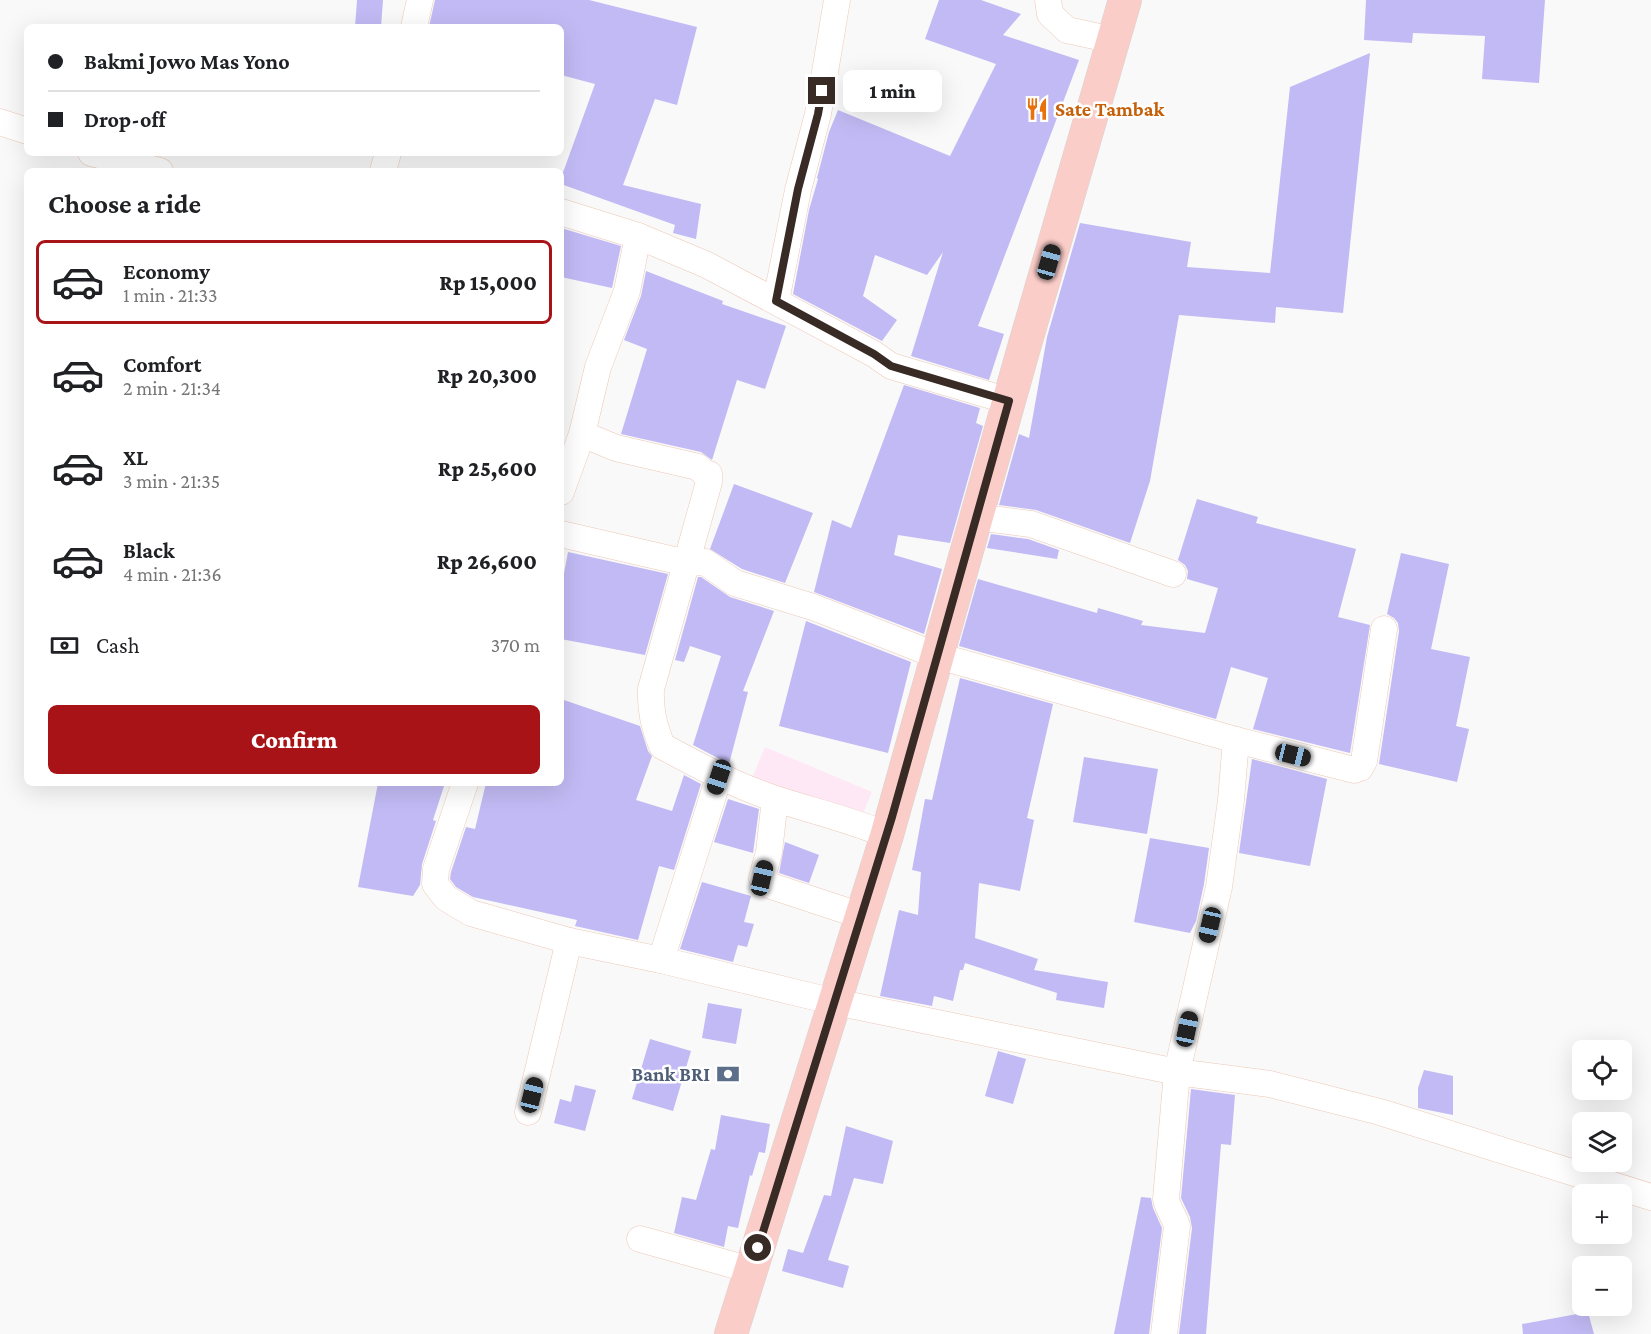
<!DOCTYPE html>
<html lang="en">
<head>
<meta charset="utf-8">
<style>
	:root { --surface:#fff; --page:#f2f2f2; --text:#202124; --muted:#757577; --line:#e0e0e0; --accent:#a81317 }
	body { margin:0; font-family:"Crimson Pro",serif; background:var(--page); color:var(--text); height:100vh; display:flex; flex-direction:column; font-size:22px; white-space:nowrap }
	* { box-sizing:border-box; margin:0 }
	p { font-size:20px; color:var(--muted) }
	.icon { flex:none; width:33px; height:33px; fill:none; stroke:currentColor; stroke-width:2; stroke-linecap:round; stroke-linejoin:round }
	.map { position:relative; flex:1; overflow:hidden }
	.sheet { position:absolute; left:24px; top:168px; width:540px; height:618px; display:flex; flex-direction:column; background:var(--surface); border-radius:9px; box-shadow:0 6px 24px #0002 }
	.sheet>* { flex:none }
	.hud { position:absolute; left:24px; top:24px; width:540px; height:132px; border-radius:9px; box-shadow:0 6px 24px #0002; display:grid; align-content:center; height:132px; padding:0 24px; background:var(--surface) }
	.fabs { position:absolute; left:1572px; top:1040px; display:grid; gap:12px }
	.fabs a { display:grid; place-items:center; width:60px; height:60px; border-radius:9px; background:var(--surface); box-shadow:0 6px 24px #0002; font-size:30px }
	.end { position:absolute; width:27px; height:27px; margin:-14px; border:8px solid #382a24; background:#fff; box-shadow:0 0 0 3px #fff }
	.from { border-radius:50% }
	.bubble { position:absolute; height:42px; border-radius:9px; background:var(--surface); box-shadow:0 6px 24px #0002; font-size:20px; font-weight:800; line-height:42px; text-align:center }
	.car { position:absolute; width:18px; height:36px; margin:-18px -9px; border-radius:8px; box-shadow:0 0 4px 2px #0007; background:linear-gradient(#222 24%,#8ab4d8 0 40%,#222 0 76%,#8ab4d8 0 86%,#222 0) }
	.hud b { display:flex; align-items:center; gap:21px; height:57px; font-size:22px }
	.hud b+b { border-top:2px solid var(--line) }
	.hud i { width:15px; height:15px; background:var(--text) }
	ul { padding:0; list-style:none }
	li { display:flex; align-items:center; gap:18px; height:84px; margin:0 12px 9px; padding:0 12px; border:3px solid transparent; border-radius:9px }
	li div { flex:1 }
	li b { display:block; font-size:22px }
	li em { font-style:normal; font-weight:800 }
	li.active { border-color:var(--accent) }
	li>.icon { width:54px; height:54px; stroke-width:1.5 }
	h2 { padding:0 24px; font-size:27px; line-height:72px }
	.pay { display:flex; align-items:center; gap:15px; height:66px; padding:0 24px; font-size:22px }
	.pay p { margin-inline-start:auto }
	.primary-button { display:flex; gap:12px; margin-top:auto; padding:12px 24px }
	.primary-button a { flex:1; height:69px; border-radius:9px; background:var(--accent); color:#fff; font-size:24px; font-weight:800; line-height:69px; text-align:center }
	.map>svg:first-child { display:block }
	.medical { fill:#ffe8f5 }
	.building { fill:#c2baf4 }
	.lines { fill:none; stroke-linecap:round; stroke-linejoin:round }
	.minor-casing { stroke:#edc8b7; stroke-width:27 }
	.primary-casing { stroke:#d7d4d3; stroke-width:34 }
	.minor { stroke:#fff; stroke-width:26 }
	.primary { stroke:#fbcdc9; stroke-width:33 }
	.route { stroke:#382a24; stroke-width:8 }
	.labels { text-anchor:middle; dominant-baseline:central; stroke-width:5; stroke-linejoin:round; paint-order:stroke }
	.food-label { font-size:20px; font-weight:bold; fill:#c56008; stroke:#fff; text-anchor:start }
	.service-label { font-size:20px; font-weight:bold; fill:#4e5e75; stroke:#fff; text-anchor:end }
</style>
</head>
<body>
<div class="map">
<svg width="1651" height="1334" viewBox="0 0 1651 1334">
	<rect width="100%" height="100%" fill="#f9f9f9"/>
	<polygon class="medical" points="765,747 872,792 859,823 752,778"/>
	<g class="building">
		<polygon points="357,0 383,0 381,27 355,27"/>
		<polygon points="435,0 589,0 697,27 677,105 655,99 623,185 701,204 696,239 673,233 675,225 561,184 561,178 595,84 561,75 561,27 429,27"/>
		<polygon points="939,0 981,0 1021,14 1003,35 1079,60 978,326 1004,334 989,380 911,356 943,252 927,275 875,255 863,296 897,320 882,341 793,294 809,210 818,179 817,178 829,132 838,110 950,156 996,64 925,39"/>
		<polygon points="1366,0 1545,0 1539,83 1482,79 1485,36 1413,33 1412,43 1364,40"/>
		<polygon points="1370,53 1343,313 1276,307 1275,323 1179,315 1150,481 1130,543 1036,510 999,505 1019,434 1029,438 1047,337 1080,223 1191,242 1187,267 1270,273 1290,87"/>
		<polygon points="561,228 621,246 612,288 561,277"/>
		<polygon points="646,271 723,301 722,304 786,326 765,389 737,380 712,460 701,452 621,434 647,349 624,340 641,296"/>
		<polygon points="904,385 980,408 976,423 983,426 950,543 898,535 894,555 942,569 924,634 814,592 832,520 851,528"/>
		<polygon points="734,484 813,513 785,583 742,569 710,549"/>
		<polygon points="1197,499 1258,517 1256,523 1356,549 1338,617 1370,625 1350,753 1253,729 1268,678 1231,667 1216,719 959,646 978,579 1097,613 1098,608 1143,621 1141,625 1205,633 1218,588 1187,579 1188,571 1185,565 1178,560"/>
		<polygon points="991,534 1028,539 1059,550 1057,559 987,548"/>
		<polygon points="568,552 668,574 645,655 561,639 561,589"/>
		<polygon points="1401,553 1449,564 1431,649 1470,657 1456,726 1469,729 1457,782 1379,764 1399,631 1398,623 1394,618 1387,614"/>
		<polygon points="698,577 701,577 730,597 774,611 743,691 748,692 729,764 693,745 721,656 690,646 684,662 675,660"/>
		<polygon points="806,621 911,662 888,753 779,726"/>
		<polygon points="960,678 1053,704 1027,818 1034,820 1020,891 979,883 975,938 1038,959 1034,970 1108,982 1104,1008 1056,1000 1057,993 965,963 963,970 960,970 953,1001 934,996 932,1006 880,996 899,910 918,915 921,872 912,870 925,799 932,800"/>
		<polygon points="561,699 640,726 648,751 652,756 636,800 672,811 684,775 701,784 674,870 659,866 638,940 575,926 577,920 473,897 456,887 450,879 451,872 466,827 475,829 486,783 561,783"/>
		<polygon points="1084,757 1158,769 1147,834 1073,822"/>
		<polygon points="1252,759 1327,779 1310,866 1239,853"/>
		<polygon points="378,783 445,783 433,820 436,821 422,864 420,885 413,896 358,887"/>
		<polygon points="728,799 759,809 753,853 714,842"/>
		<polygon points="1150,838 1209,848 1204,884 1196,921 1190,933 1134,922"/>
		<polygon points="785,842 819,855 809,883 779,873"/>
		<polygon points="702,882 751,896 744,922 754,924 747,947 738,945 733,962 680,949"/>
		<polygon points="708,1003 742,1009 736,1044 702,1038"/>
		<polygon points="650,1039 691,1051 673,1111 632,1099"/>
		<polygon points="998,1051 1026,1059 1013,1104 985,1096"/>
		<polygon points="1424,1070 1453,1076 1453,1115 1418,1108 1418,1088"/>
		<polygon points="575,1085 596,1090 585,1131 554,1123 560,1099 571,1102"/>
		<polygon points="1191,1089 1235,1095 1231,1145 1221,1144 1206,1334 1179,1334 1192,1228 1190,1217 1181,1198"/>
		<polygon points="721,1115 770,1124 765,1153 759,1152 752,1176 750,1175 738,1228 728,1226 724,1247 674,1233 682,1197 696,1200 711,1149 715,1150"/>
		<polygon points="846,1126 893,1141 883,1184 854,1178 828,1260 849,1266 843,1288 782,1271 788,1249 803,1253 824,1195 831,1196"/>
		<polygon points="1141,1197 1151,1198 1153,1208 1162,1228 1149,1334 1114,1334"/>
		<polygon points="1588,1312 1594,1334 1523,1334 1522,1324"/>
	</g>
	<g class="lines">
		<g class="minor-casing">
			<g id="minor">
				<polyline points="1048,0 1050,14 1067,30 1113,40"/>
				<polyline points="414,27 420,0"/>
				<polyline points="0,122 27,131"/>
				<polyline points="91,153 160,171"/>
				<polyline points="383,171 388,153"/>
				<polyline points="561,212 638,236 707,265 874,354 891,366 1009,401"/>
				<polyline points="776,301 798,190 818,114 837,0"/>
				<path d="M582,434L616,448L698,467L707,476L709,474V482L651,689C650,710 654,726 662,746C699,766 736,786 776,799C813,811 851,820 887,835"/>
				<polyline points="561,492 582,434 598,367 627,291 638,236"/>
				<polyline points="977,517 1031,524 1173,574"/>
				<polyline points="561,534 687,563 705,562 735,583 813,607 938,656 1236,740 1354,770 1360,768 1364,761 1384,629"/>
				<polyline points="465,783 436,869 435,884 446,898 471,913 569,941 661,960 835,1002 1177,1072 1270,1084 1380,1112 1651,1197"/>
				<polyline points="775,799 769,852 762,878 771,886 862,916"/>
				<polyline points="661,960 719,777"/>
				<polyline points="528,1112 569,941"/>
				<polyline points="640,1239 751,1270"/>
				<path d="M1164,1334L1177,1226C1174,1216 1168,1209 1166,1199L1177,1072L1219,887L1231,800L1236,740"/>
			</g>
		</g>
		<g class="primary-casing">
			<polyline id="primary" points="731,1334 887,835 1023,351 1125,0"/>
		</g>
		<use href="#minor" class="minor"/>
		<use href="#primary" class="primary"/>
	</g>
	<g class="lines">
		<polyline class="route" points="758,1248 892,817 1009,401 891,366 874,354 776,301 798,189 818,114 822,91"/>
	</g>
	<defs>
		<g id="restaurant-bare" transform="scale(1.8)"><path d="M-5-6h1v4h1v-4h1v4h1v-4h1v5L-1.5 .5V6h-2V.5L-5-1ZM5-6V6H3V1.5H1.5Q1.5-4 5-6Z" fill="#e8710a" stroke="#fff" stroke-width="2.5" paint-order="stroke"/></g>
		<g id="bank-bare" transform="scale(1.8)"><path d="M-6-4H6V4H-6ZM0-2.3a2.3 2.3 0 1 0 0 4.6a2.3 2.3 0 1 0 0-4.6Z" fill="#5c6f8a" stroke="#fff" stroke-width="2.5" paint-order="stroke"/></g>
	</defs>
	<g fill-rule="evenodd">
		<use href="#restaurant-bare" x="1037" y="109"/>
		<use href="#bank-bare" x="728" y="1074"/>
	</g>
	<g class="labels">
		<g class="food-label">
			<text x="1055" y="109">Sate Tambak</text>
		</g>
		<g class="service-label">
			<text x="710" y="1074">Bank BRI</text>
		</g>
	</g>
</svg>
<div class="fabs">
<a><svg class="icon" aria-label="locate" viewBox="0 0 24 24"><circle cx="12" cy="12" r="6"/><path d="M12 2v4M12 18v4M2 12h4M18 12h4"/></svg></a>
<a><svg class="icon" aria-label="layers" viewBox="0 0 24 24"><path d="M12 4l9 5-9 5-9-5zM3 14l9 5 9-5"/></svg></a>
<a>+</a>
<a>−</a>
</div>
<i class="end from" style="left:758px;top:1248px"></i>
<i class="end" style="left:822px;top:91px"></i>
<div class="bubble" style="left:843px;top:70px;width:99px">1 min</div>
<i class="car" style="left:1049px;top:262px;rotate:16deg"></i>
<i class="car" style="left:1293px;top:755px;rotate:104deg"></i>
<i class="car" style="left:719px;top:777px;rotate:198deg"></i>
<i class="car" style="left:762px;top:878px;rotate:13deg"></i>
<i class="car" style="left:1210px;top:925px;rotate:193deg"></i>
<i class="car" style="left:1187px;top:1029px;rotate:12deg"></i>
<i class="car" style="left:532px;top:1095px;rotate:14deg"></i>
<div class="hud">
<b><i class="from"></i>Bakmi Jowo Mas Yono</b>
<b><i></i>Drop-off</b>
</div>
<section class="sheet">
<h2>Choose a ride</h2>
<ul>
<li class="active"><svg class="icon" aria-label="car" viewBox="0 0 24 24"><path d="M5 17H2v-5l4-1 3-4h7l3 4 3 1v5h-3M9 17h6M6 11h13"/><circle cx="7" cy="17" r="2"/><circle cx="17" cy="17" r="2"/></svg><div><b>Economy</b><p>1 min · 21:33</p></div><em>Rp 15,000</em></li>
<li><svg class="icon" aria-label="car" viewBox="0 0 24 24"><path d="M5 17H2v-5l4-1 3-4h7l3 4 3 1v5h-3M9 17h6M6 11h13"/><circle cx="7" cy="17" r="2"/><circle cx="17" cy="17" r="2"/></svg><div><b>Comfort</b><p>2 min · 21:34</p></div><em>Rp 20,300</em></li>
<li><svg class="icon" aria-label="car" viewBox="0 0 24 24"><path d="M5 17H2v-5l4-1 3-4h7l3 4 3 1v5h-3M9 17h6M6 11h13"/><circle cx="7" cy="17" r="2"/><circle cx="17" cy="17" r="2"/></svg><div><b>XL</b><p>3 min · 21:35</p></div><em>Rp 25,600</em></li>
<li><svg class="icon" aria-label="car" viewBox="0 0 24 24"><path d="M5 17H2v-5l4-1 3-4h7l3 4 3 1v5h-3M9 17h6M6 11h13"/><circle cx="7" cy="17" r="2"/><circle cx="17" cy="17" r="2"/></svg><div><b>Black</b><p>4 min · 21:36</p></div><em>Rp 26,600</em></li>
</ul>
<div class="pay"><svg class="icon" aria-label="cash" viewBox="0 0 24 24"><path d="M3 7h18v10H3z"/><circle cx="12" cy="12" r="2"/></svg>Cash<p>370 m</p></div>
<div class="primary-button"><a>Confirm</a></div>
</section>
</div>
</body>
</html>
